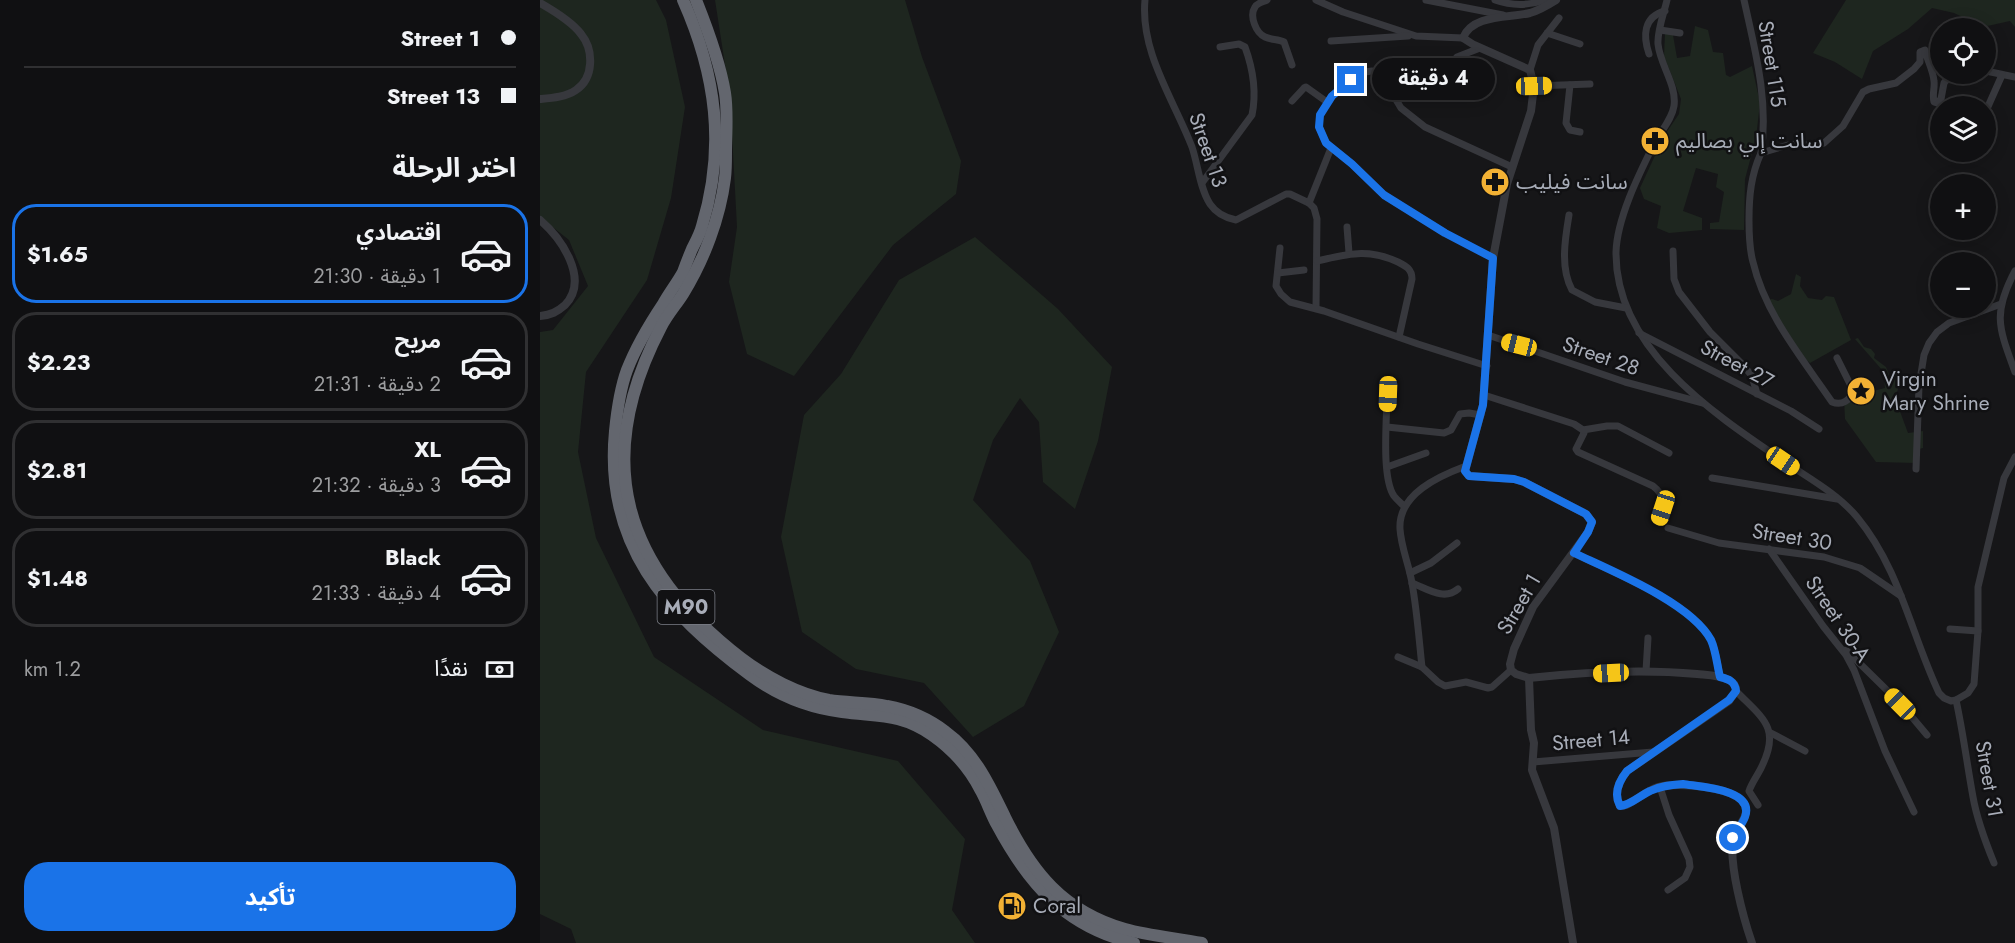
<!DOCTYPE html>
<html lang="ar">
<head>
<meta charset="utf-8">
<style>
	:root { --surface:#101012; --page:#1e1e20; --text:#f1f3f6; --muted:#9c9d9f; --line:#303032; --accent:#1a73e8 }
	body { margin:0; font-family:Jost,"Noto Sans Arabic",sans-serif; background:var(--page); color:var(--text); direction:rtl; height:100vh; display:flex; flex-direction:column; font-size:22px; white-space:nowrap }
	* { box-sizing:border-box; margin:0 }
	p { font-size:20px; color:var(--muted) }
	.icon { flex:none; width:33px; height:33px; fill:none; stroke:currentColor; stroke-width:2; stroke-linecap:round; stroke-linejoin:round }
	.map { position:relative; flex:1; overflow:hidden; direction:ltr }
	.sheet { display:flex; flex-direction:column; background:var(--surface); width:540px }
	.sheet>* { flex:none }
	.banner { display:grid; align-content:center; height:132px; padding:0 24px; background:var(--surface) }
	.controls { position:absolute; left:1390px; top:18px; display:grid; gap:12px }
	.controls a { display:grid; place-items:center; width:66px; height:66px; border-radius:50%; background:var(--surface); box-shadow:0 3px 15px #0003,0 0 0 2px var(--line); font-size:30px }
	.end { position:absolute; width:27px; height:27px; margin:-14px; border:8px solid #1a73e8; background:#fff; box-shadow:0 0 0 3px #fff }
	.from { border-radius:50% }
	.bubble { position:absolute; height:42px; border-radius:21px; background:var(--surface); box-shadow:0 3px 15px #0003,0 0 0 2px var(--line); font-size:20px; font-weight:700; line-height:42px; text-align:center; direction:rtl }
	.car { position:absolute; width:18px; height:36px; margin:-18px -9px; border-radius:8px; box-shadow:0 0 4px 2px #0007; background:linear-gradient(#f5c518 24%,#345 0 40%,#f5c518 0 76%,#345 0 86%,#f5c518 0) }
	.banner b { display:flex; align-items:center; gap:21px; height:57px; font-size:22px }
	.banner b+b { border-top:2px solid var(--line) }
	.banner i { width:15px; height:15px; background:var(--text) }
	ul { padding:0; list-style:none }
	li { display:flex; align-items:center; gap:18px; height:99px; margin:0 12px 9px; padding:0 12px; border:3px solid var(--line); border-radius:24px }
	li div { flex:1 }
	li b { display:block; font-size:22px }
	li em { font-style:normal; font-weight:700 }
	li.current { border-color:var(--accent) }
	li>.icon { width:54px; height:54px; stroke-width:1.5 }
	h2 { padding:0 24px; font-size:27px; line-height:72px }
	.pay { display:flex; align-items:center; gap:15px; height:66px; padding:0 24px; font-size:22px }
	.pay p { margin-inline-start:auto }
	.action { display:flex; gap:12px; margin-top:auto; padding:12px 24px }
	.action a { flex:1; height:69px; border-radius:24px; background:var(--accent); color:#fff; font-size:24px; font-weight:700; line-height:69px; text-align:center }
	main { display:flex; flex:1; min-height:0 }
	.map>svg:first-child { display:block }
	.green { fill:#1e261f }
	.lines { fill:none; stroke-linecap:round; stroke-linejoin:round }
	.minor { stroke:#37383d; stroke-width:7 }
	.tertiary { stroke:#37383d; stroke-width:8 }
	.motorway { stroke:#63666e; stroke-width:12 }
	.route { stroke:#1a73e8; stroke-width:8 }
	.labels { text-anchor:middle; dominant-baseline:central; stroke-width:5; stroke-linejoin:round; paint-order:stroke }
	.shield { fill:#111113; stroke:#7b7e86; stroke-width:1.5 }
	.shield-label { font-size:20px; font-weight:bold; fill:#a8adb8 }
	.street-label { font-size:21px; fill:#a8adb8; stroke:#111113 }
	.poi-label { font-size:21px; fill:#a8adb8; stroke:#111113; text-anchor:start }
</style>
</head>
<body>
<main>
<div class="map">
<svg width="1475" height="943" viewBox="0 0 1475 943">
	<rect width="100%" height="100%" fill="#161618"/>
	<g class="green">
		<polygon points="0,0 116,0 126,20 145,107 131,198 107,280 46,372 38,452 56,538 114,657 223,730 358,761 425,839 412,910 435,943 36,943 31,929 0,914 0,332 13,330 48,286 29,240 0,217"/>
		<polygon points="175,0 365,0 382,57 421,161 416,194 353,245 254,376 207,354 189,282 197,227 190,97"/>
		<polygon points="1306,0 1475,0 1475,27 1470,21 1443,27 1414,13 1392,8 1368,29 1333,51 1322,79 1295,62 1273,53"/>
		<polygon points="1155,26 1168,30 1173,52 1183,53 1186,75 1190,77 1212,66 1220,103 1216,138 1205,179 1204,230 1170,229 1170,223 1179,222 1184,192 1176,187 1178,174 1156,168 1143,211 1162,218 1162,230 1129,233 1117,228 1121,206 1104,199 1100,188 1124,136 1139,114 1141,99 1124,56 1125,33 1133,35 1137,58 1150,56"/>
		<polygon points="435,237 518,309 572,367 558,441 535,509 503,482 499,422 480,398 453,440 433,500 490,561 519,632 484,706 433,737 384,683 316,669 262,632 241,537 264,415 301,374 359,280"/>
		<polygon points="1256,274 1261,277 1260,286 1268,298 1282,300 1286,296 1294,297 1311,340 1270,363 1264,358 1227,300 1232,299 1238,301 1251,294"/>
		<polygon points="1318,338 1324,347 1331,349 1335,354 1334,358 1346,367 1350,377 1357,377 1360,383 1355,398 1368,433 1383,431 1383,448 1379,449 1377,463 1336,462 1305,419 1304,398 1345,388 1343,371 1315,339"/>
	</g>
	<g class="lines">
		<g class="minor">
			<path d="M605,0C600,52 634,100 652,147C658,165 660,189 670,204C676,213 686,218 696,220L746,194H750L769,203L774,208L777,219L776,308"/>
			<path d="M727,0C723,2 717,3 715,7C709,16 716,33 725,37C731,40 738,39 744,42L752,65"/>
			<polyline points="776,0 803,12 876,36 923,38"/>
			<polyline points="886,0 963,15"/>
			<path d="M955,0C972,6 988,6 1005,0"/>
			<path d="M1127,0C1124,13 1117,31 1118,44C1120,65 1137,85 1134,106C1132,120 1119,133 1113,146C1098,176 1077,219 1076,252C1075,349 1174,414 1245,462C1270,479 1298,494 1317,517C1360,569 1371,634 1399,693L1404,698L1411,701L1416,700L1428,693L1434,684L1438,631V587L1464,478L1475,457"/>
			<path d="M1204,0C1215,50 1229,101 1221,153L1248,145L1257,144L1276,146L1284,143L1303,126L1323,92L1329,89L1356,83L1374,69L1380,62V52L1385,50C1387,60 1393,70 1394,81C1395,88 1392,94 1394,102L1397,103L1401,99L1404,83L1411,74"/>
			<polyline points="1120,30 1140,33"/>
			<polyline points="1007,33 1040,44"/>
			<polyline points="791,41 868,36"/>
			<path d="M1109,54C1103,36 1103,17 1125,11"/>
			<polyline points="881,61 895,69 907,70 917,57 940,48"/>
			<polyline points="990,70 998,45 1019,18"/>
			<polyline points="1446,71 1475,77"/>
			<polyline points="1030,85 1026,123 1030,130 1040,132"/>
			<polyline points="994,86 1050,84"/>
			<polyline points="752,101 764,88 766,87 787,102"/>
			<polyline points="1446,111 1462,75"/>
			<path d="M1221,153C1211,175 1209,196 1209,220C1209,234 1209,248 1213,262C1225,314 1262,358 1292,402C1302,406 1311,400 1313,390L1297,358"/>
			<path d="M662,183L712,115C717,91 713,69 705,47L699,44L680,47"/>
			<polyline points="769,203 791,148"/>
			<path d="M1029,215C1025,239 1020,268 1032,290L1055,302L1086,308"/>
			<polyline points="807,227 809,253"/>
			<polyline points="740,248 736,286 741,294 750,302 784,311 878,344 947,366"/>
			<polyline points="1133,251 1134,279 1139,292 1170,332 1203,365 1212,376 1217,394"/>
			<polyline points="953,258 905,233 844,195 812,164 786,143 779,127 780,115 792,96 811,79 818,73 832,71 838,74 843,78 861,108 885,127 972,167"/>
			<path d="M777,261C809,254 827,248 858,262C866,266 872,269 872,279L859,337"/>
			<path d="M1475,271C1452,314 1459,328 1475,372"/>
			<polyline points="738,273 764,270"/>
			<polyline points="1099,333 1251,411 1279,429"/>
			<polyline points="948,335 1085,382 1163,403"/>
			<path d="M847,394C847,418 841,477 854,496C857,500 861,503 864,506"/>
			<path d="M944,395L1034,424L1043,430L1044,433L1036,449L1038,452L1113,486C1126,496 1124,505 1119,520"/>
			<polyline points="847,427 904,433 911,430 920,414 929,413 941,415"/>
			<polyline points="1043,430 1067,426 1078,426 1129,453"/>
			<polyline points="847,467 886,453"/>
			<polyline points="1376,469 1379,386 1384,355 1389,343 1397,332 1409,323 1461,304"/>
			<polyline points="1172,478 1297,499"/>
			<polyline points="1128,528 1179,543 1284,557 1320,568 1361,596"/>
			<polyline points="1229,549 1283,626 1306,655 1314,670 1345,751 1374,812"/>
			<path d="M1034,553C1072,572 1151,602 1171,640C1176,651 1178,665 1180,677"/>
			<polyline points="870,573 891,563 917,543"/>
			<path d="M872,583C888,589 904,601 918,589"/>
			<polyline points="1410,629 1438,631"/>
			<polyline points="1306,650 1361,704 1387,735"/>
			<polyline points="858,657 882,667 898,682 905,686 926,682 948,688 952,687 971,670"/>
			<path d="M882,667C879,639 877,611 872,583C869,565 861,547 860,529C858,494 899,476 926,466"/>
			<polyline points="1106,671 1108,638"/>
			<path d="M1196,691C1222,718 1241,727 1222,766C1218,775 1212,782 1209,791L1218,805"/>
			<path d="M1416,700C1423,732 1427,764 1433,797C1437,820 1445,841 1454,863"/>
			<polyline points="1231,733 1265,751"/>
			<polyline points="993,762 1113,752"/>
			<polyline points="1120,787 1129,815 1149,859 1150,867 1145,878 1128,890"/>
		</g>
		<g class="tertiary">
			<path d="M1016,0C1008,5 1000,10 990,13C969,18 932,14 923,38L934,45L990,70L994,86L991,111L967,184L953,258L943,405L925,471L929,476L974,479L984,482L1046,514L1052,522L1048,532L993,607L974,649L970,664L971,670L976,674L989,678C1044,672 1102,669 1157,674C1168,675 1180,675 1189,680C1194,683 1196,685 1196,691L1189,701L1087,771C1079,781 1073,793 1080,806L1086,805C1097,800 1106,791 1118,787C1136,782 1196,786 1205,805C1210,818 1195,827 1193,839C1189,865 1203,917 1212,943"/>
			<path d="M0,3C14,11 32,22 41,34C54,50 54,78 36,90C26,97 12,98 0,99"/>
			<path d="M0,220C21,238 50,279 25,305C17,312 11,315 0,316"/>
			<polyline points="989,678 991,730 994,743 992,770 1014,828 1033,943"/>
		</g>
		<g class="motorway">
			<path d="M143,0C176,74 186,147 162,226C160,234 156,241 152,249C149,256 146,264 143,272C137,283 129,293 123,304C109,325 96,347 87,370C80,389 77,411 75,431C64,544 125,612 210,675C237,695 269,708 302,712C338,717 360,713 392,735C412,749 430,769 441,791C447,802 451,814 457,825C489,885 526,927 594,943"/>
			<path d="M156,0C168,30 180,62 185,93C188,112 186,133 186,152C186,161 186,170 185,178C180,218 164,260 143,294C136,305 127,315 121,327C51,461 83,567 201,658C226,677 258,694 289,700C308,703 328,702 347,706C369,710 389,719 406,732C435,753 450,786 465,817C492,872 523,911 585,929C610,936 637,938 662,943"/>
		</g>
	</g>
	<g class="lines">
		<path class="route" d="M811,80L792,96L780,115L779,127L786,143L812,164L844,195L905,233L953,258L943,405L925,471L929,476L974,479L984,482L1046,514L1052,522L1048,532L1034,553C1072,571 1151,603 1171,640C1176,651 1177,665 1180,677C1188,679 1195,681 1196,691L1189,700L1087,771C1079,781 1073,793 1080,806C1091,805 1099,796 1110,791C1120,786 1131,785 1143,784C1160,787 1215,789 1205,817C1202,825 1196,831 1193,838"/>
	</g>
	<defs>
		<g id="pharmacy-disc" transform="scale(1.5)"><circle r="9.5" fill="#f2b134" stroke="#111113"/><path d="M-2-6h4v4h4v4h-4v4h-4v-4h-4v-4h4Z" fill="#111"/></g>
		<g id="sight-disc" transform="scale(1.5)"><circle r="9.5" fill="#f2b134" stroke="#111113"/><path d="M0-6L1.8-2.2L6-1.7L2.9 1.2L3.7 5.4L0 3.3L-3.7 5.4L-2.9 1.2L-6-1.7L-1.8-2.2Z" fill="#111"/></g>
		<g id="fuel-disc" transform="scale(1.5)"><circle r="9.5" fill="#f2b134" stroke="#111113"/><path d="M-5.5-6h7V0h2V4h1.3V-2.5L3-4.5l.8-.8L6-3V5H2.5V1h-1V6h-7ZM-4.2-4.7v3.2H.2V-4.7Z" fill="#111"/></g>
	</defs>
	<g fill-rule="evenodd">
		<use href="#pharmacy-disc" x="1115" y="141"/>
		<use href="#pharmacy-disc" x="955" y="182"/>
		<use href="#sight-disc" x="1321" y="391"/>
		<use href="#fuel-disc" x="472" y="906"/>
	</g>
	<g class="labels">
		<rect class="shield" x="117.5" y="590" width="57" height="34" rx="4.5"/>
		<g class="shield-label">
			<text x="146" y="607">M90</text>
		</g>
		<g class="street-label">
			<text transform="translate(1232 64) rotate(81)">Street 115</text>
			<text transform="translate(668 150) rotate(71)">Street 13</text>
			<text transform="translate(1061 356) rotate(19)">Street 28</text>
			<text transform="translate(1197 364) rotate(28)">Street 27</text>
			<text transform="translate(1252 537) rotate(9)">Street 30</text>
			<text transform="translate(979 604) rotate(-60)">Street 1</text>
			<text transform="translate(1298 619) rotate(56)">Street 30-A</text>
			<text transform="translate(1051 740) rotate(-5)">Street 14</text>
			<text transform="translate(1449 779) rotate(80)">Street 31</text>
		</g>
		<g class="poi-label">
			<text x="1136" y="141">سانت إلي بصاليم</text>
			<text x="976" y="182">سانت فيليب</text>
			<text x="1342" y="379">Virgin<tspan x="1342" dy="24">Mary Shrine</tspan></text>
			<text x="493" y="906">Coral</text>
		</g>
	</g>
</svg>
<div class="controls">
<a><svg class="icon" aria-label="locate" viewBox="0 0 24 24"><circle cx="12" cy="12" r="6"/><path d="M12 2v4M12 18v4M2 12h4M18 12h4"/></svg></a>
<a><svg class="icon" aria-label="layers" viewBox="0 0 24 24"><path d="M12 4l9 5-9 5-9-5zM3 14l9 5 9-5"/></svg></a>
<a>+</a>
<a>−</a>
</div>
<i class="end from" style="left:1193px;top:838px"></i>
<i class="end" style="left:811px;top:80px"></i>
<div class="bubble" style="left:832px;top:58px;width:123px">4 دقيقة</div>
<i class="car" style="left:994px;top:86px;rotate:88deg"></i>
<i class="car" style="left:979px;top:345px;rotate:284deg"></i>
<i class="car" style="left:848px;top:394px;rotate:182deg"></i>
<i class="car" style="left:1243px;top:461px;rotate:124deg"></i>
<i class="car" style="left:1123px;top:508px;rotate:198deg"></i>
<i class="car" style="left:1071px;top:673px;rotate:267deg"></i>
<i class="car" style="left:1360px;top:704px;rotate:315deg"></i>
</div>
<section class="sheet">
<div class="banner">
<b><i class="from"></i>Street 1</b>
<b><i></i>Street 13</b>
</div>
<h2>اختر الرحلة</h2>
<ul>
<li class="current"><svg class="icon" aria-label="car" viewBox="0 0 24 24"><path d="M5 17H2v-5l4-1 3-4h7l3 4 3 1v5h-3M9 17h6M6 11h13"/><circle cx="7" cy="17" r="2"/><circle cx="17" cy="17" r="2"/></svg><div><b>اقتصادي</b><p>1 دقيقة · 21:30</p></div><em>$1.65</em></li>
<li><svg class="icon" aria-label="car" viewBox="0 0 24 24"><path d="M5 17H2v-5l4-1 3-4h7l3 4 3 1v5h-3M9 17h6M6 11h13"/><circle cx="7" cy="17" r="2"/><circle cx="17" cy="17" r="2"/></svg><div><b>مريح</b><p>2 دقيقة · 21:31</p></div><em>$2.23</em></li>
<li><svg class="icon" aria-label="car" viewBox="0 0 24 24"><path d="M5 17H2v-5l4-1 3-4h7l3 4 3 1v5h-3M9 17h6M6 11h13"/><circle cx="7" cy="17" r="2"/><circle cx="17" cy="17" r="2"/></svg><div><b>XL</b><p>3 دقيقة · 21:32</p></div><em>$2.81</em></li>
<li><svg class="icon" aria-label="car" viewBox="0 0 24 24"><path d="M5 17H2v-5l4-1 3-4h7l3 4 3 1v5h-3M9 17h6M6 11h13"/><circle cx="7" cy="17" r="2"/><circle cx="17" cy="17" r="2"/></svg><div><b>Black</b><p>4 دقيقة · 21:33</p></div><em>$1.48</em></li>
</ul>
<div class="pay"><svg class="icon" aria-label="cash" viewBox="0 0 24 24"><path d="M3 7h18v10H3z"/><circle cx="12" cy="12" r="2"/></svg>نقدًا<p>1.2 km</p></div>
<div class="action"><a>تأكيد</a></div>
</section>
</main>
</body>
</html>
